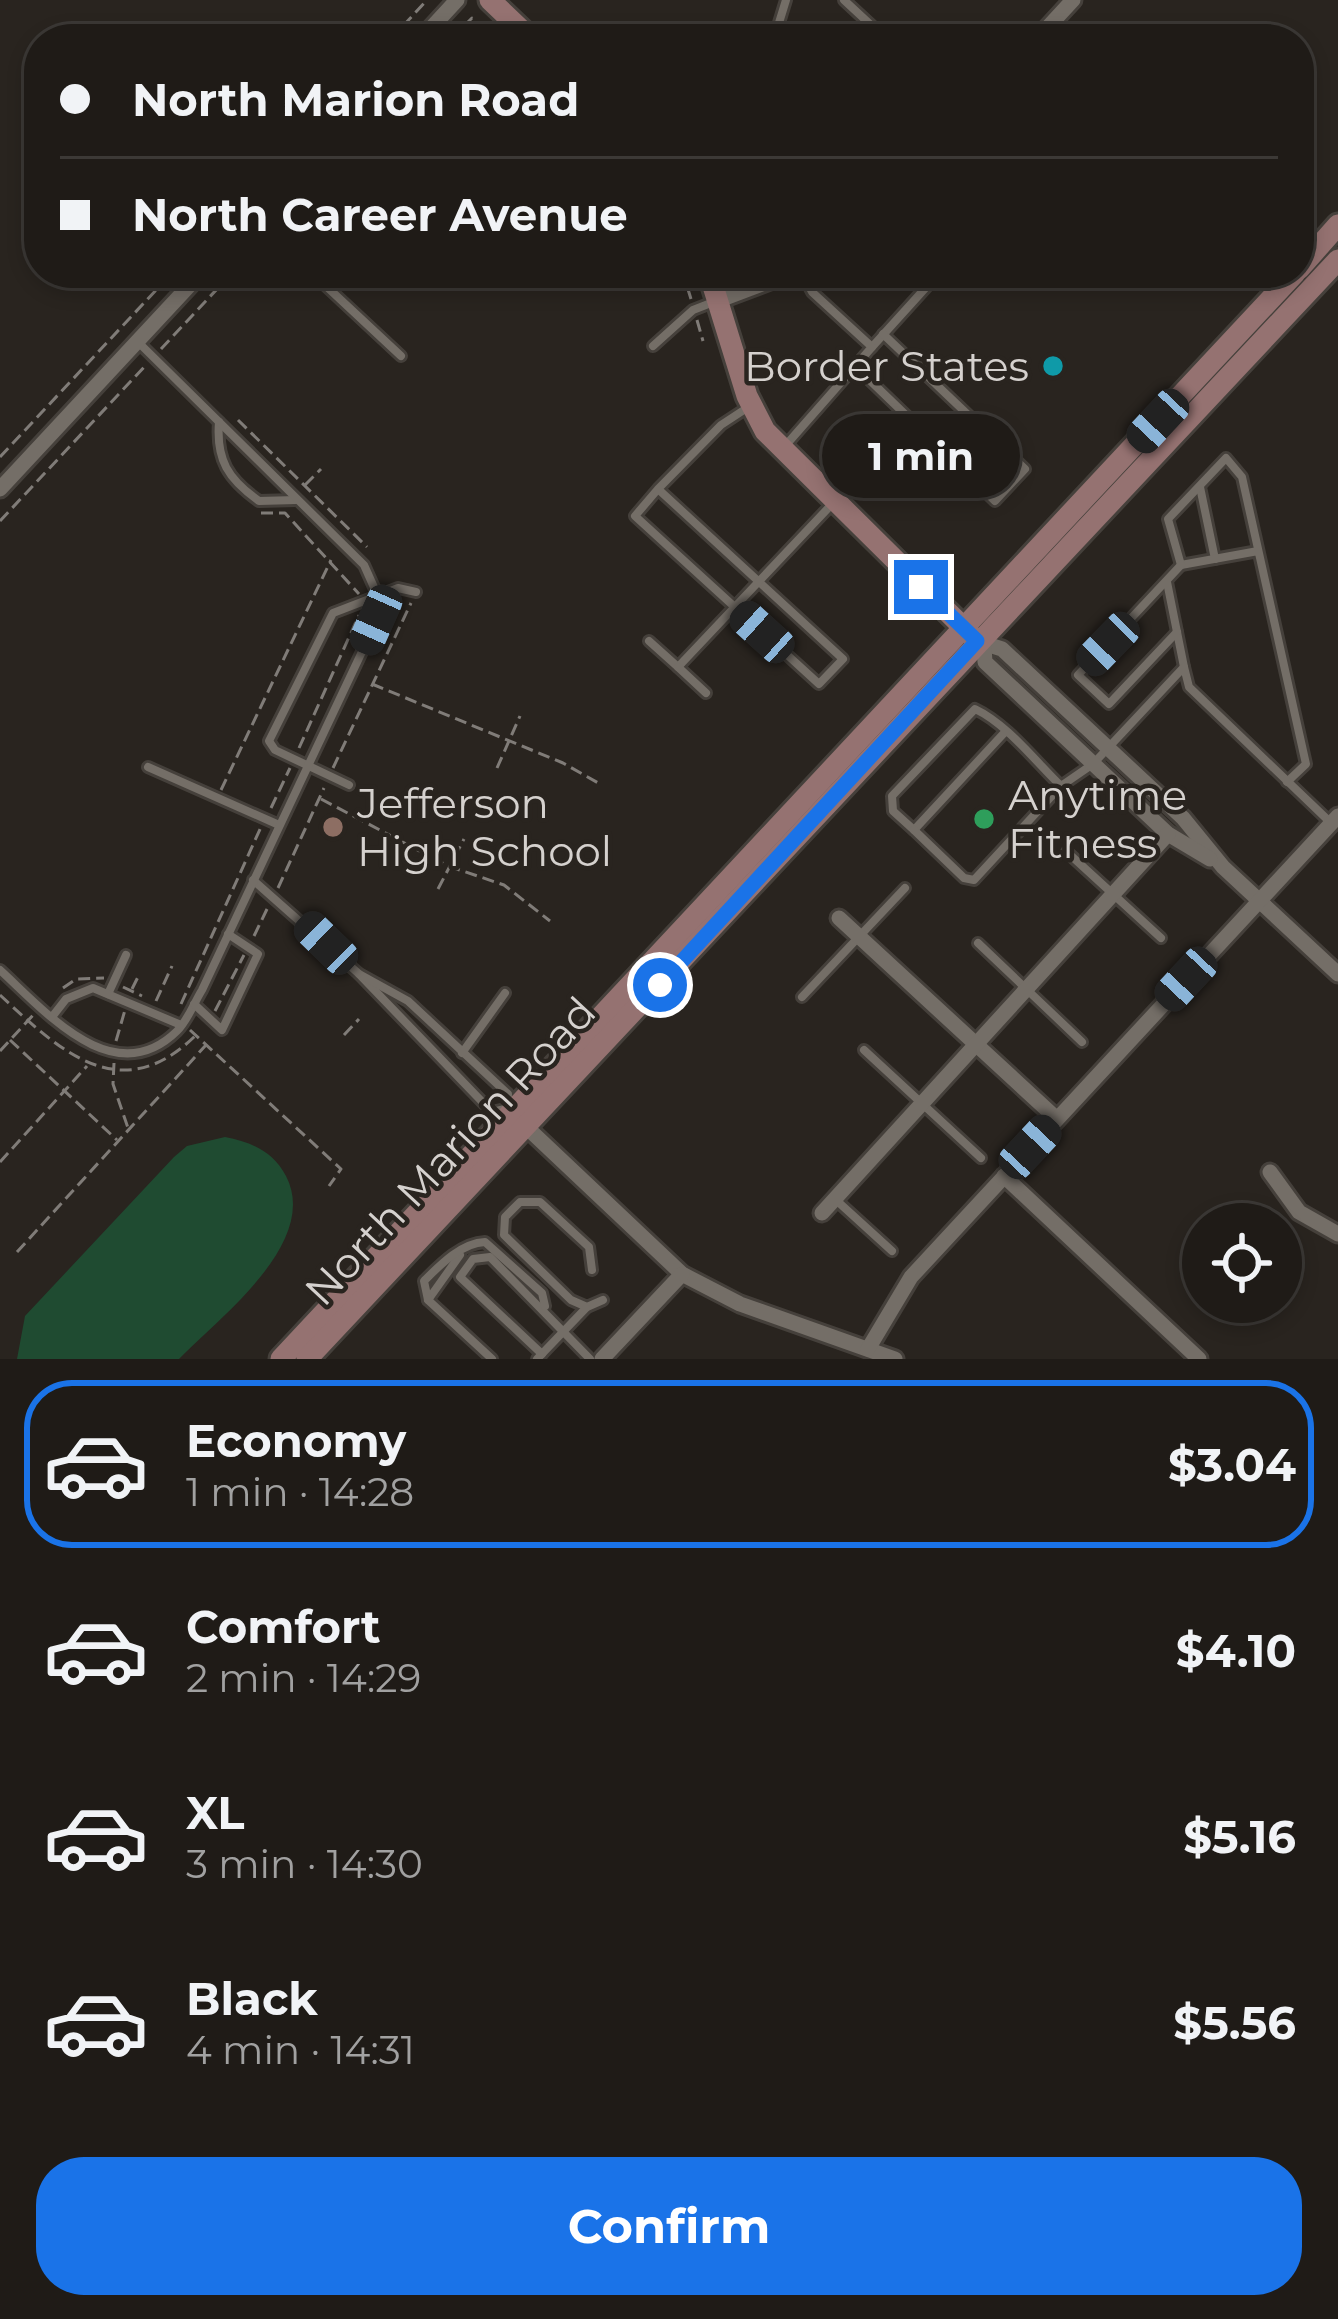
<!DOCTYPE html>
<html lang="en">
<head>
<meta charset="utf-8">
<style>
	:root { --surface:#1f1b17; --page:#2c2824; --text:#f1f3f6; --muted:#a1a1a1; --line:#3c3936; --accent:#1a73e8 }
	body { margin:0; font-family:Montserrat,sans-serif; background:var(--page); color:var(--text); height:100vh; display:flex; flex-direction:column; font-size:45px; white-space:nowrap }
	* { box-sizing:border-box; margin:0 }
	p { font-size:39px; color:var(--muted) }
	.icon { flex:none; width:66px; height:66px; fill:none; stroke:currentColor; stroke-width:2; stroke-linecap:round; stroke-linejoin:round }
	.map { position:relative; height:1359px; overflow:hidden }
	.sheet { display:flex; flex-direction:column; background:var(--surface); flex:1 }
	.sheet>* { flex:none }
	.hud { position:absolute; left:24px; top:24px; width:1290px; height:264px; border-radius:48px; box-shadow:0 6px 18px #0003,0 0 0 3px var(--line); display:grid; align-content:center; height:264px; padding:0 36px; background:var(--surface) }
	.buttons { position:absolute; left:1182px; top:1203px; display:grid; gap:24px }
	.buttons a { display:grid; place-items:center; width:120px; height:120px; border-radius:50%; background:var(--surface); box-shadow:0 6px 18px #0003,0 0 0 3px var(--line); font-size:60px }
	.end { position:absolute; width:54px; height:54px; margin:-27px; border:15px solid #1a73e8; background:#fff; box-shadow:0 0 0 6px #fff }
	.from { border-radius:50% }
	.bubble { position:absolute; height:84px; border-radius:42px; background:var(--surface); box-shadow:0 6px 18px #0003,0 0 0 3px var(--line); font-size:39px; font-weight:700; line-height:84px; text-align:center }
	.car { position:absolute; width:36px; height:72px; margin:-36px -18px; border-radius:15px; box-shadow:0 0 9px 3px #0007; background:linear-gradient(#222 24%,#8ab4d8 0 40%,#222 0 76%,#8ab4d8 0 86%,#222 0) }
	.hud b { display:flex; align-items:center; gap:42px; height:114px; font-size:45px }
	.hud b+b { border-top:3px solid var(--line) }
	.hud i { width:30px; height:30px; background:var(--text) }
	ul { padding:21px 0 0; list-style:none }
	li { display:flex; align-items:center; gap:36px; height:168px; margin:0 24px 18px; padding:0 12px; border:6px solid transparent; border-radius:48px }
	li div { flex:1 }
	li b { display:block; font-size:45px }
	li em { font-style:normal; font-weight:700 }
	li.selected { border-color:var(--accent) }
	li>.icon { width:108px; height:108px; stroke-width:1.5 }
	.cta { display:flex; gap:24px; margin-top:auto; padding:24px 36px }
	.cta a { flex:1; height:138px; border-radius:48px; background:var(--accent); color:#fff; font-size:48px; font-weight:700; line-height:138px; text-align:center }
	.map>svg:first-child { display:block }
	.green { fill:#1f4b31 }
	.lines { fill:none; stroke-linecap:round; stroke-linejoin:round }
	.lane-casing { stroke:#45403b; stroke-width:14 }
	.street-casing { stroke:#45403b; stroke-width:21 }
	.secondary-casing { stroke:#45403b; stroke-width:27 }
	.path { stroke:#807c78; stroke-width:3; stroke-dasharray:12 6; stroke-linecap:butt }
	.lane { stroke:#746e67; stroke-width:8 }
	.street { stroke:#746e67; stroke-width:15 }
	.secondary { stroke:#957271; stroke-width:21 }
	.route { stroke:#1a73e8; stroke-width:15 }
	.culture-dot { fill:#0f9aa8; stroke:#29241f; stroke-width:4.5 }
	.leisure-dot { fill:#2e9e5b; stroke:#29241f; stroke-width:4.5 }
	.education-dot { fill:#8d6e63; stroke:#29241f; stroke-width:4.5 }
	.labels { text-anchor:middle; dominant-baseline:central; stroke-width:9; stroke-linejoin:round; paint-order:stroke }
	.poi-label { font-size:42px; fill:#d5d1ce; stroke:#29241f; text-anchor:start }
	.street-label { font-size:42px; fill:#d5d1ce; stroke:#29241f }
</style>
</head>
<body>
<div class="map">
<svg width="1338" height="1359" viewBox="0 0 1338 1359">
	<rect width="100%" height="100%" fill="#29241f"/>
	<path class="green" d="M225,1137C251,1142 273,1151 286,1176C320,1242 221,1316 179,1359H17L25,1316L174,1157L187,1146Z"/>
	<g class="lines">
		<g class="lane-casing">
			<g id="lane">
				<polyline points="844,0 886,39"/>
				<polyline points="586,39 603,33 609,39"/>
				<polyline points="774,39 786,0"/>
				<polyline points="312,273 401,356"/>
				<polyline points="653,346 693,310 716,301"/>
				<polyline points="872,347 939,273"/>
				<polyline points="855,366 995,501 1025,469 883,334"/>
				<path d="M219,422C216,460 228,479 259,501L296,500"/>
				<polyline points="786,445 872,347 812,292 802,273"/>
				<polyline points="1200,487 1215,559"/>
				<polyline points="658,489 635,516 819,684 843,659 658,489 721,425 750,406"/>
				<polyline points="1258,551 1181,565 1168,519 1226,458 1242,477 1306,764 1287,782"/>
				<polyline points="1167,582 1184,667"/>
				<polyline points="1177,632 1109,704 1078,675 1181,565"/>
				<polyline points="649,641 678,667 833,503"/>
				<polyline points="678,667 706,693"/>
				<path d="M1005,732L914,830L893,811L892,796L975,709C1007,724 1035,761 1061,786L1093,764L1184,667L1189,687L1330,822"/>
				<polyline points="148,767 279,825"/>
				<polyline points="349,785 275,750 269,741 333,613 398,588 416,592"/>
				<polyline points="914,830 964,878 974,880 1061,786"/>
				<polyline points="1067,852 1161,938"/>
				<polyline points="253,880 358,973 492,1112 505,1109"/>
				<polyline points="978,943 1082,1042"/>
				<path d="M0,970C45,1011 114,1093 177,1031C188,1020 194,1003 202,990L377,620V594L364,565L138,342"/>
				<polyline points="359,974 408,1001 508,1094 507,1109"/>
				<polyline points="108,994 126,955"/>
				<polyline points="802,997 905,888"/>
				<polyline points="194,1004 222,1030 258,954 228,934"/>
				<polyline points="52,1017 66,999 93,988 181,1025"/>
				<polyline points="864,1050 981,1158"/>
				<polyline points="462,1053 505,993"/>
				<polyline points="836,1200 892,1251"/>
				<polyline points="592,1270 589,1247 540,1202 520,1202 505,1217 504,1235 571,1300 587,1307 603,1300"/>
				<polyline points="428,1300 460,1255"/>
				<polyline points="542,1354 460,1277 473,1259 490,1257 590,1359"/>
				<path d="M492,1359L428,1300L424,1281C440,1265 461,1243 485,1242L542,1293L545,1306"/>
				<polyline points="537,1359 586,1308"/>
			</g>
		</g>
		<g class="street-casing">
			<g id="street">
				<polyline points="421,39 457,0"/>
				<polyline points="1037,39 1073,0"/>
				<polyline points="717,301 791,273"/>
				<polyline points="0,489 201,273"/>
				<polyline points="977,641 1002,649 1183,818 1223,867 1338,974"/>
				<polyline points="984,647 985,662 1168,834 1210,859"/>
				<polyline points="839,918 1057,1119"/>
				<polyline points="520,1121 682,1274 740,1304 895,1359"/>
				<polyline points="1270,1172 1299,1212 1338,1234"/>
				<polyline points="1004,1176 1199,1359"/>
				<polyline points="822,1213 1168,834"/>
				<polyline points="868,1349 911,1277 1338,816"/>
				<polyline points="602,1359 682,1274"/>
			</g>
		</g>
		<g class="secondary-casing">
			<g id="secondary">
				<polyline points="490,0 531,39"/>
				<polyline points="1299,269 1338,225"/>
				<polyline points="709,273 747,396 765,431 973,637"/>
				<polyline points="281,1359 1295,273"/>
				<polyline points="307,1359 1338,260"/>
			</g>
		</g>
		<g class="path">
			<polyline points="544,26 557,39"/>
			<polyline points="391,39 427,0"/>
			<polyline points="451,39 472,18 494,39"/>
			<polyline points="683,273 691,299"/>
			<polyline points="697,320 703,341"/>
			<polyline points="161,349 232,273"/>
			<polyline points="238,420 367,547"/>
			<polyline points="0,457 172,273"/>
			<polyline points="305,485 321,469"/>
			<polyline points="261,513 285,513 359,594"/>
			<polyline points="0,521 146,365"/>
			<polyline points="372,684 563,763 600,784"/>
			<polyline points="299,748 359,615"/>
			<polyline points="333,768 411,603"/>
			<polyline points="497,768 520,716"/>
			<polyline points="221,790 331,560"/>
			<polyline points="321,799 448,866 504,885 550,921"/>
			<polyline points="271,808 290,768"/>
			<polyline points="278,888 324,788"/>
			<polyline points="438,889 464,839"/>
			<polyline points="254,936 268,907"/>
			<polyline points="123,987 142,996"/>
			<polyline points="63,988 76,979 104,978"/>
			<polyline points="132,989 138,977"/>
			<path d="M0,995C59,1050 120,1109 195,1036"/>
			<polyline points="156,1001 172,966"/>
			<polyline points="181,1004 261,827"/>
			<polyline points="215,1011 244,955"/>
			<polyline points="190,1030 341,1169 329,1186"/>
			<polyline points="344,1035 359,1019"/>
			<polyline points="10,1040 117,1140"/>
			<polyline points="116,1041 125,1010"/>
			<polyline points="0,1051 34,1014"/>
			<polyline points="114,1063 113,1084 128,1128"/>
			<polyline points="0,1162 87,1066"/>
			<polyline points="17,1252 206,1045"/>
		</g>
		<use href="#lane" class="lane"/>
		<use href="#street" class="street"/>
		<use href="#secondary" class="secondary"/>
	</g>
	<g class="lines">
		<polyline class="route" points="660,985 977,641 921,587"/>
	</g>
	<circle class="culture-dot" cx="1053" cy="366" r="12"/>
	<circle class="leisure-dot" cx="984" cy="819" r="12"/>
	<circle class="education-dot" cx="333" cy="827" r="12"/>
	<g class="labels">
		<g class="poi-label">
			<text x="1029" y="366" text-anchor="end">Border States</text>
			<text x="1008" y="795">Anytime<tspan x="1008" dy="48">Fitness</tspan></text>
			<text x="357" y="803">Jefferson<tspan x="357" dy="48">High School</tspan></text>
		</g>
		<g class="street-label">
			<text transform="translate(450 1151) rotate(-47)">North Marion Road</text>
		</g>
	</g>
</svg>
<div class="buttons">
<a><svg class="icon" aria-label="locate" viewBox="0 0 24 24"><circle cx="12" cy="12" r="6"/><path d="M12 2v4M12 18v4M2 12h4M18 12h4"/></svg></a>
</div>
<i class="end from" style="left:660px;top:985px"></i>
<i class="end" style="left:921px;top:587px"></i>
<div class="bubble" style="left:822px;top:414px;width:198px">1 min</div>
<i class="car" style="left:1158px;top:421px;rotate:223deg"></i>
<i class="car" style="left:376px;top:620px;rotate:204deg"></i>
<i class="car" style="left:762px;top:632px;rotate:312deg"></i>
<i class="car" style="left:1108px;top:644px;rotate:224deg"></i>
<i class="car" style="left:326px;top:943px;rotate:314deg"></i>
<i class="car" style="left:1186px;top:979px;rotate:223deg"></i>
<i class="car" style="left:1030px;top:1147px;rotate:43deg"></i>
<div class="hud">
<b><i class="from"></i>North Marion Road</b>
<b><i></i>North Career Avenue</b>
</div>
</div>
<section class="sheet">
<ul>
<li class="selected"><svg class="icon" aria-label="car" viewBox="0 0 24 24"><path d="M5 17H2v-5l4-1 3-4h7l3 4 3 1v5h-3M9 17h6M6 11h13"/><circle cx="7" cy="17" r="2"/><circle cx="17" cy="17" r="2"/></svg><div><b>Economy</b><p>1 min · 14:28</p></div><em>$3.04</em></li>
<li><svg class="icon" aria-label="car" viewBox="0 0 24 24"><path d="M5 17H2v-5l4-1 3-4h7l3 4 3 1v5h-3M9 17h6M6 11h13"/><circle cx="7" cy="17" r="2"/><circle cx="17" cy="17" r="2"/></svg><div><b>Comfort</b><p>2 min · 14:29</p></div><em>$4.10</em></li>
<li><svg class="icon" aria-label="car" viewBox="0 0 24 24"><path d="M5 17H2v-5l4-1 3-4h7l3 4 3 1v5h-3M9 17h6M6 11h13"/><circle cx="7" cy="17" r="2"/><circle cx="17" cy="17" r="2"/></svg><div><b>XL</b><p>3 min · 14:30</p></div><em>$5.16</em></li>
<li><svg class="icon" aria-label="car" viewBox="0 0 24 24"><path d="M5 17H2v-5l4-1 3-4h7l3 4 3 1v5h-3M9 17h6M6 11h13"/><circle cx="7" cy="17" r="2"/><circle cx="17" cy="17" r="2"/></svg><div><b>Black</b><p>4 min · 14:31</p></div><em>$5.56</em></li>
</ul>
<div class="cta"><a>Confirm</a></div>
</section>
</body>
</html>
